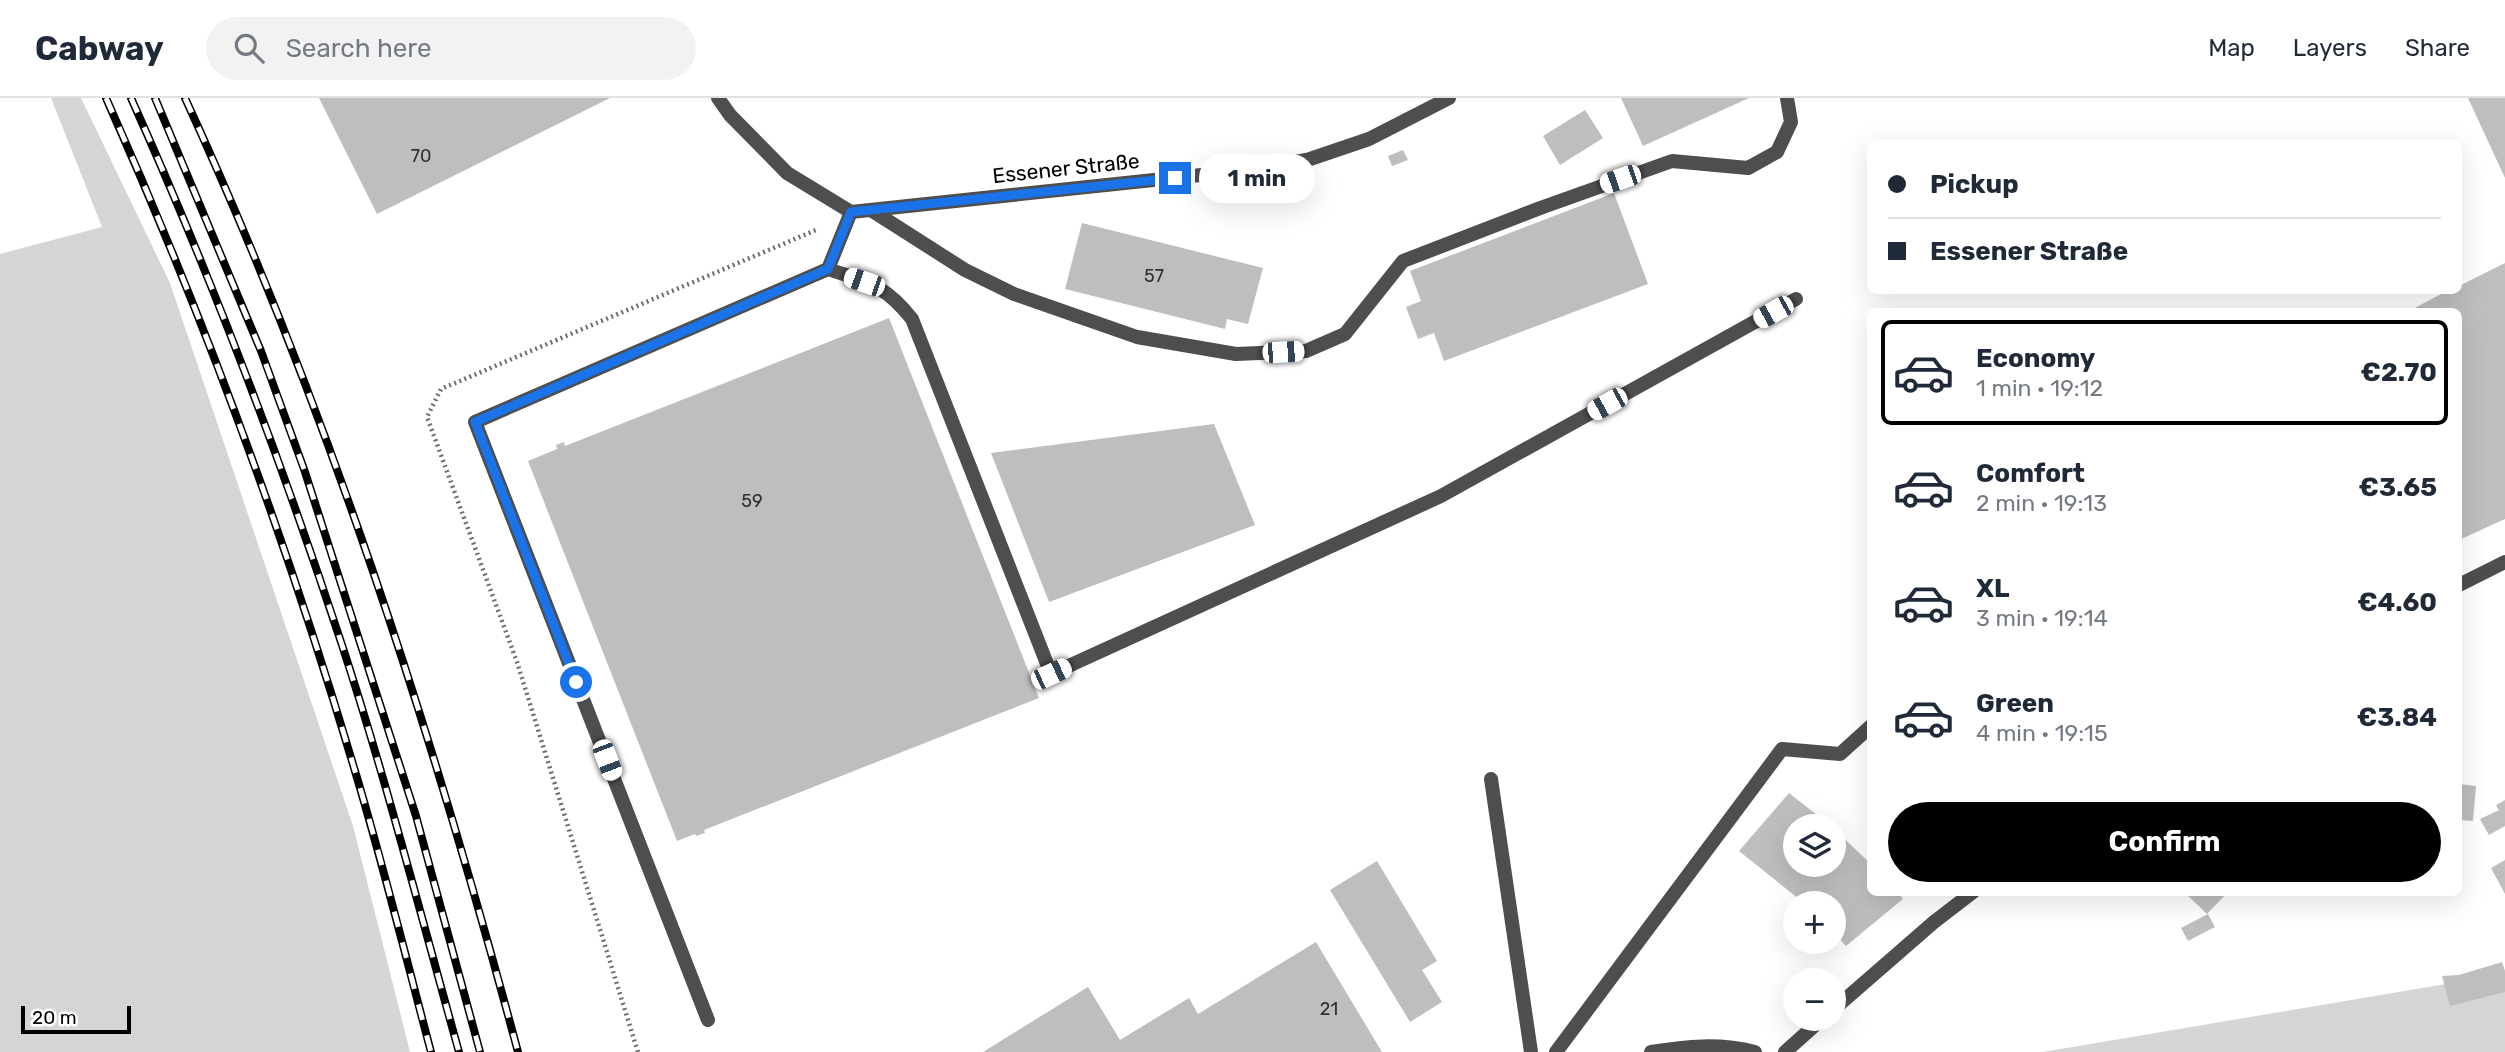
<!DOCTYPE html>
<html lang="en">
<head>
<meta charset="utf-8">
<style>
	:root { --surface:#fff; --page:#f2f2f3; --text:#1f2937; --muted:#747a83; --line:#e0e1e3; --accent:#000 }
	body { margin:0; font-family:Rubik,sans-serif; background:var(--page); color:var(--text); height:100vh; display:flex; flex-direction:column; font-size:26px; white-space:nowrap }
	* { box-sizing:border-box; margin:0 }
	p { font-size:23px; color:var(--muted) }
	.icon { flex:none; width:38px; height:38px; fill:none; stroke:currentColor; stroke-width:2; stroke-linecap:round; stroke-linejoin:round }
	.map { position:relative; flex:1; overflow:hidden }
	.side { position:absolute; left:1867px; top:210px; width:595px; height:588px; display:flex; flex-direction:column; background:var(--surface); border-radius:10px; box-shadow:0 7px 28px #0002 }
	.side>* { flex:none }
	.hud { position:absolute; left:1867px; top:42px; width:595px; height:154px; border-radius:10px; box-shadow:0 7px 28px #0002; display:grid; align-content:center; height:154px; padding:0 21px; background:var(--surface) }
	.controls { position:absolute; left:1783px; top:716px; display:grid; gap:14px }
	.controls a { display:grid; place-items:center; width:63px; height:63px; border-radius:50%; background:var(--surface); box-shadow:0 7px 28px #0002; font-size:35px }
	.scale { position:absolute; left:21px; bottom:18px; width:110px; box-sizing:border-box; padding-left:7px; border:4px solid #000; border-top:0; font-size:19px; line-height:24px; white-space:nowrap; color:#000; -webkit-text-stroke:5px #fff; paint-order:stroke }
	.end { position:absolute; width:32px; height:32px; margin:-16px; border:9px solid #1a73e8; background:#fff; box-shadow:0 0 0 4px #fff }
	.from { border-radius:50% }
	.bubble { position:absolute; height:49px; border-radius:24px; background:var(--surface); box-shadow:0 7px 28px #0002; font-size:23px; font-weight:700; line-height:49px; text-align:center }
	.car { position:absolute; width:21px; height:42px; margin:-21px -10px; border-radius:9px; box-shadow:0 0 5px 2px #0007; background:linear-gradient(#fff 24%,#345 0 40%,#fff 0 76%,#345 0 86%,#fff 0) }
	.hud b { display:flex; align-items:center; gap:24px; height:66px; font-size:26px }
	.hud b+b { border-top:2px solid var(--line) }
	.hud i { width:18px; height:18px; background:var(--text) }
	ul { padding:12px 0 0; list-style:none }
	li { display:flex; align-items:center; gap:21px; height:105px; margin:0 14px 10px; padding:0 7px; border:4px solid transparent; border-radius:10px }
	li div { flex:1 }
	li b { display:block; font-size:26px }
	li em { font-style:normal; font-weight:700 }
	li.on { border-color:var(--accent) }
	li>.icon { width:63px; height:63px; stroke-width:1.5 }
	.cta { display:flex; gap:14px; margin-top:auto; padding:14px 21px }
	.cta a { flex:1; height:80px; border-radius:42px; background:var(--accent); color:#fff; font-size:28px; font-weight:700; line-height:80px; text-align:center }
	header { display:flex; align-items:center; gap:42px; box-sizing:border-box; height:98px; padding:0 35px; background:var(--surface); border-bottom:2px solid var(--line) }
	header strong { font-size:33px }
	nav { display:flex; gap:38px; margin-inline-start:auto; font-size:24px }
	.search { width:490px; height:63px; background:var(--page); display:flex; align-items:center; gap:18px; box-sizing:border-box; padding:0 24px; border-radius:38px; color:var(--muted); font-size:26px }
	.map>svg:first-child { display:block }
	.green { fill:#d5d5d5 }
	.building { fill:#bebebe }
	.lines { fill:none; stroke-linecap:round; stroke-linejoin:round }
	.path { stroke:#707070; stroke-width:4.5; stroke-dasharray:2 3.5; stroke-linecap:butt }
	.service { stroke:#4e4e4e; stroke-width:14 }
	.minor { stroke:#4e4e4e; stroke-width:14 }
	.tertiary { stroke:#4e4e4e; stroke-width:14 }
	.rail-casing { stroke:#000; stroke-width:8 }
	.rail { stroke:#fff; stroke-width:5; stroke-dasharray:16; stroke-linecap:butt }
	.route { stroke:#1a73e8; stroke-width:9 }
	.labels { text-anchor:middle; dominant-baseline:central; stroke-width:5; stroke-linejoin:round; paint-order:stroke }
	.number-label { font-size:18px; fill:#303030 }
	.street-label { font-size:21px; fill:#000; stroke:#fff }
</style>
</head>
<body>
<header>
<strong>Cabway</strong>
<div class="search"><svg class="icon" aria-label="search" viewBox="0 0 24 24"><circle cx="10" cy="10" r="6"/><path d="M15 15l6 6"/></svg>Search here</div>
<nav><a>Map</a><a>Layers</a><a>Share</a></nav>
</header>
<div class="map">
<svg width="2505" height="954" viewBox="0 0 2505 954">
	<rect width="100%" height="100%" fill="#fff"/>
	<g class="green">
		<polygon points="51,0 81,0 170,185 353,728 410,954 0,954 0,156 102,129"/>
		<polygon points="2505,876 2505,954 2043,954"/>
	</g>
	<g class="building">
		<polygon points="319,0 610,0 377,116"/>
		<polygon points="1621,0 1749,0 1643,48"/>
		<polygon points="2468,0 2505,0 2505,80"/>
		<polygon points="1585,12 1603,40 1560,67 1543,38"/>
		<polygon points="1403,52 1408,62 1392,68 1388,58"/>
		<polygon points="1614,95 1648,186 1444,263 1434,235 1418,241 1406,209 1421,203 1410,173"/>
		<polygon points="1082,125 1263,170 1248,226 1227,221 1225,231 1065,191"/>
		<polygon points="2505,165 2505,421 2459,442 2459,214 2407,214 2449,192 2459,192 2459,188"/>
		<polygon points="889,220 1039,600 704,732 705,735 696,738 695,736 677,743 528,363 557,351 556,347 564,344 565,348"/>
		<polygon points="1214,326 1255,427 1049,504 991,355"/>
		<polygon points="2459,686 2476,688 2473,723 2459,722"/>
		<polygon points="1789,695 1831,728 1796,728 1796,766 1834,766 1834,731 1871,766 1871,794 1906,794 1901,799 1903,801 1846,848 1834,835 1834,805 1804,805 1739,753"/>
		<polygon points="2505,702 2505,728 2489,737 2480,721 2499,712 2496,707"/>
		<polygon points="2505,762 2505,796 2491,770"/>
		<polygon points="1377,763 1437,863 1422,872 1442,904 1410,924 1330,792"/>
		<polygon points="2184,794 2228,794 2207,816"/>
		<polygon points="2208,816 2215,829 2188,843 2181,830"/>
		<polygon points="1316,844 1382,954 983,954 1088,889 1120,942 1189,900 1198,916"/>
		<polygon points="2502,864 2505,873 2505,894 2450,908 2442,878 2459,877"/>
	</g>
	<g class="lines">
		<polyline class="path" points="638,954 517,564 427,319 441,291 816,132"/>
		<g class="service">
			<polyline points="871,112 965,172 1014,196 1137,239 1236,256 1306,253 1345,236 1403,163 1543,109 1672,63 1748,70 1777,54 1791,24 1787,0"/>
			<path d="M828,171C869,185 884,186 912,221L1051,576L1441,398L1796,201"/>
			<polyline points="1491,681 1531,954"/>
			<polyline points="708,922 475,324 828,171 851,114 787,75 730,17 718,0"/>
			<polyline points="1556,954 1782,651 1840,656 1871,628"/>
			<path d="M1651,954C1686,948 1720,945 1755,954"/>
		</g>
		<polyline class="minor" points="851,114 1258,71 1310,61 1369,41 1449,0"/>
		<g class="tertiary">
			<polyline points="2459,487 2505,464"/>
			<polyline points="1834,911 1934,824 1973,794"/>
			<polyline points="1785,954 1823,920"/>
		</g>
		<g class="rail-casing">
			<g id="rail">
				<path d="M106,0C204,219 287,444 355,673C383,766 406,860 431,954"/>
				<path d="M131,0C211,178 281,362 342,547C386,681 421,818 459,954"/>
				<polyline points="155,0 261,253 304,371 416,718 480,954"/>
				<path d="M185,0C326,306 431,629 518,954"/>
			</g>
		</g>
		<use href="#rail" class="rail"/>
	</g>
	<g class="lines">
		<polyline class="route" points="576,584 475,324 828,171 851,114 1175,80"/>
	</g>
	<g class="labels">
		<g class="number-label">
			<text x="421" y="58">70</text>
			<text x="1154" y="178">57</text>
			<text x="752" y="403">59</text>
			<text x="1329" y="911">21</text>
		</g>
		<g class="street-label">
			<text transform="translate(1066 70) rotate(-6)">Essener Straße</text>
		</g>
	</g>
</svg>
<div class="controls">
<a><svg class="icon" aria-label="layers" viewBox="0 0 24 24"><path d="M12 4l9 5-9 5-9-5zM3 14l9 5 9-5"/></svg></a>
<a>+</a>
<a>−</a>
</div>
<div class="scale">20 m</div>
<i class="end from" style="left:576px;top:584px"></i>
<i class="end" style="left:1175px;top:80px"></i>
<div class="bubble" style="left:1199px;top:56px;width:116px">1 min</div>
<i class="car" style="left:1620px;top:81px;rotate:251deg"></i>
<i class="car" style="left:864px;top:184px;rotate:289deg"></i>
<i class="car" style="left:1773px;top:214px;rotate:241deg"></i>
<i class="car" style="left:1283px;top:254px;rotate:87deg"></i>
<i class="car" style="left:1607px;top:306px;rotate:241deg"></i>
<i class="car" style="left:1051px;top:576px;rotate:65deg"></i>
<i class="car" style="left:607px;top:662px;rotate:159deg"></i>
<div class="hud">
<b><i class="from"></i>Pickup</b>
<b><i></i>Essener Straße</b>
</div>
<section class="side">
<ul>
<li class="on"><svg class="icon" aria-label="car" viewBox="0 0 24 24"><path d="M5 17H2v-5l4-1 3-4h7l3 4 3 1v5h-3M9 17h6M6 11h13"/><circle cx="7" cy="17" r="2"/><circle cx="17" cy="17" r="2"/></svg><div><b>Economy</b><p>1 min · 19:12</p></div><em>€2.70</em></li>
<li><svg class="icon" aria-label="car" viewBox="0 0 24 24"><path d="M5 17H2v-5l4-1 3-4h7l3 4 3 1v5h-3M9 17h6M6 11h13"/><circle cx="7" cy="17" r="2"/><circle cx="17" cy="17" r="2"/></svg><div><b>Comfort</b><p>2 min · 19:13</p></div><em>€3.65</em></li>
<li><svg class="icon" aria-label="car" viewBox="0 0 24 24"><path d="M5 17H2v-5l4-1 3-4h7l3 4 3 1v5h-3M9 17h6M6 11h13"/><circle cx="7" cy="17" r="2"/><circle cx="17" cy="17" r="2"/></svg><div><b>XL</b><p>3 min · 19:14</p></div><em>€4.60</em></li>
<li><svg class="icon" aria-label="car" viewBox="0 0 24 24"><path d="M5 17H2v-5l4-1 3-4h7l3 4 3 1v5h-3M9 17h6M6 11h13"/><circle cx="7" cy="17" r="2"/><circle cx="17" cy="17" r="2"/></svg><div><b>Green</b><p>4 min · 19:15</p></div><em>€3.84</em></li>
</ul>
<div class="cta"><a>Confirm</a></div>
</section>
</div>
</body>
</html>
